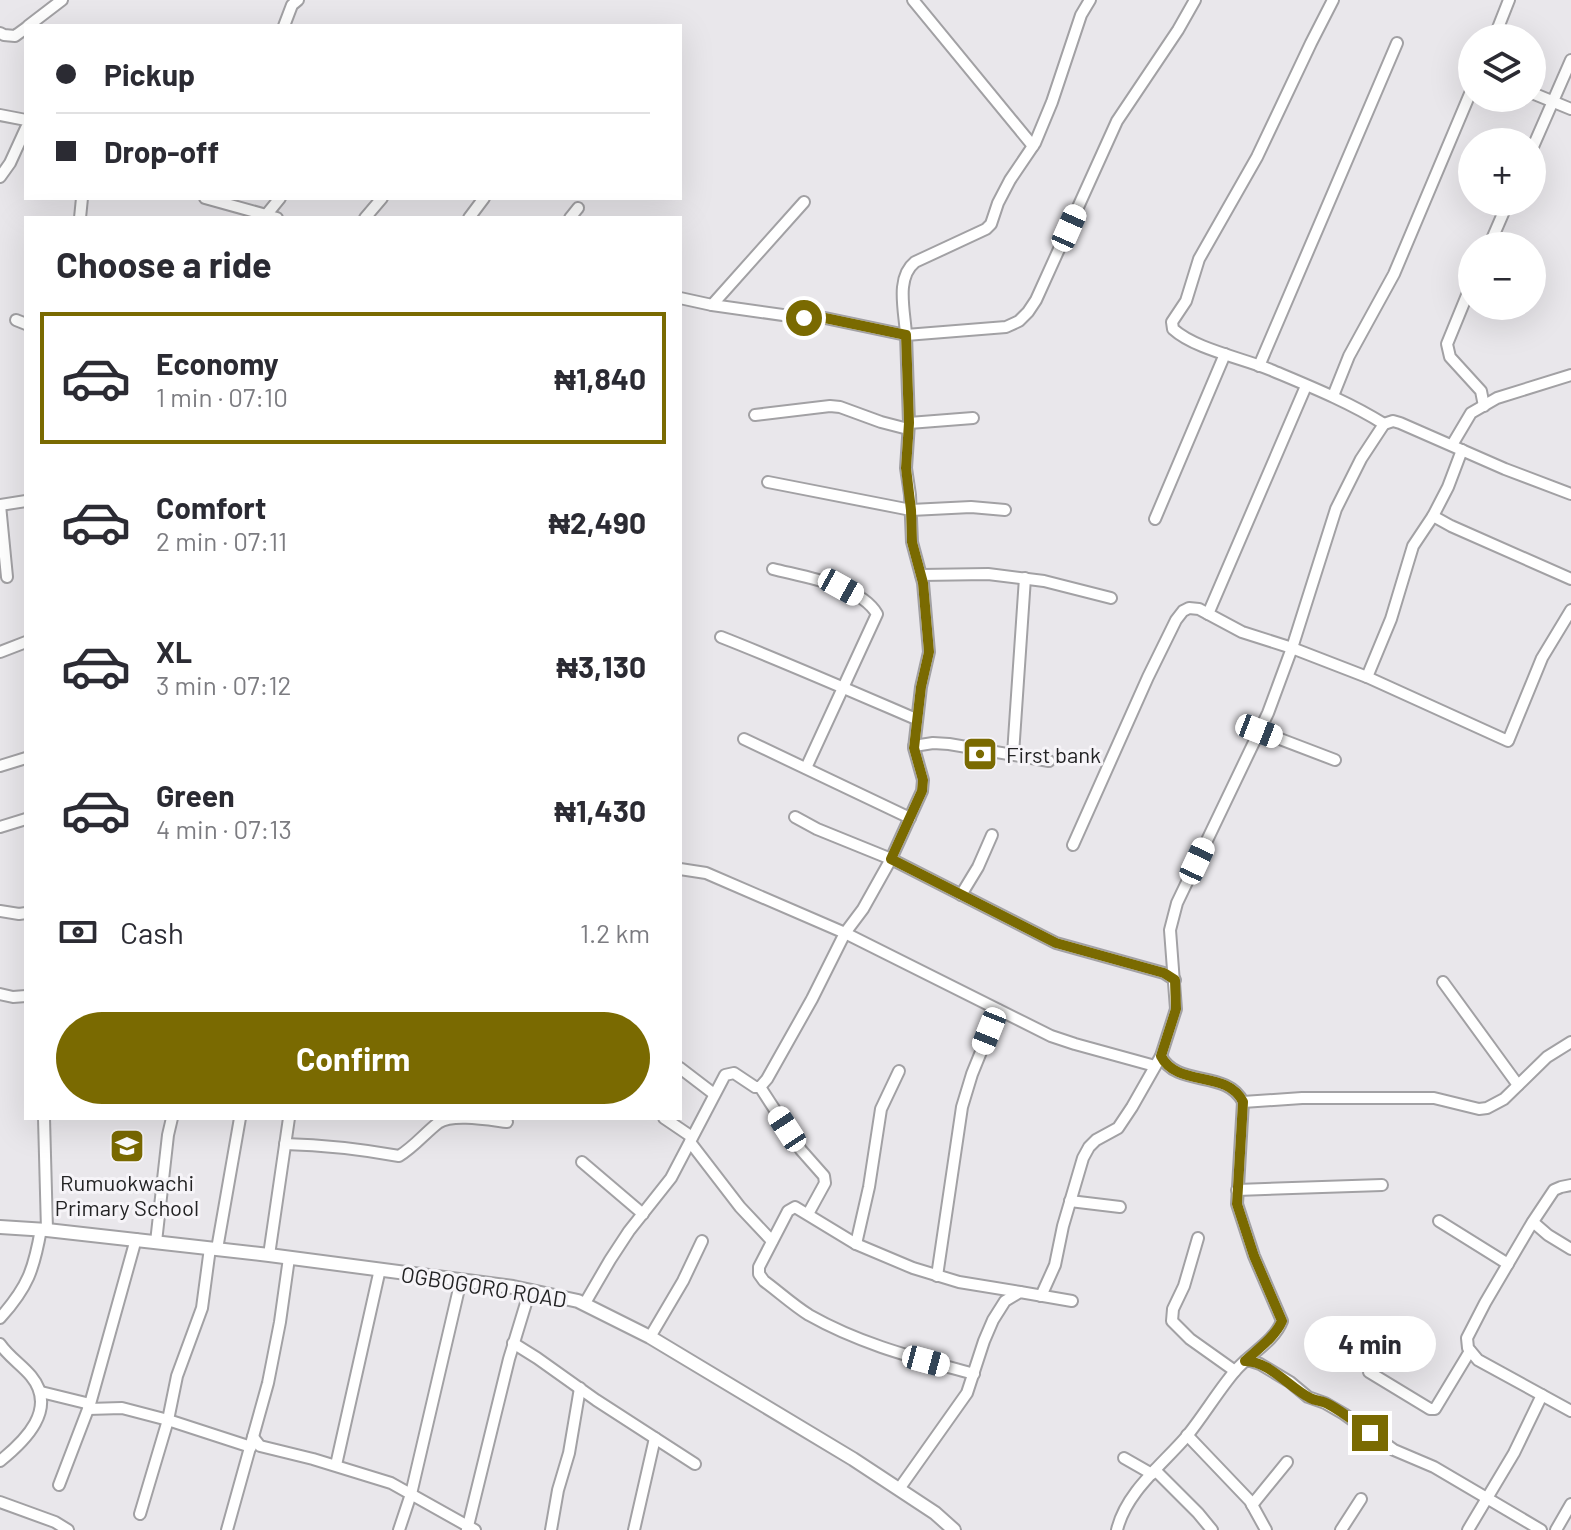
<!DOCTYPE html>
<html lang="en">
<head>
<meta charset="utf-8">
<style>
	:root { --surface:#fff; --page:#f2f2f3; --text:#2b2b33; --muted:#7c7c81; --line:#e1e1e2; --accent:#7a6a01 }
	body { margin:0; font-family:Barlow,sans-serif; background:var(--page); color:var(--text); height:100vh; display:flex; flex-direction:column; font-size:30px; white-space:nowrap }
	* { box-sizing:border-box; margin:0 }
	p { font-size:26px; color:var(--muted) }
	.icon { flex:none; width:44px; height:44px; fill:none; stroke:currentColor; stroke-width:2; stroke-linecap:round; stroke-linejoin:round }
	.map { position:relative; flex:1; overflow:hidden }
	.panel { position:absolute; left:24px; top:216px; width:658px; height:904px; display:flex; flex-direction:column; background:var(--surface); border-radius:0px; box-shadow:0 8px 32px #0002 }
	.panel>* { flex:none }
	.banner { position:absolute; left:24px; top:24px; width:658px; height:176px; border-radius:0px; box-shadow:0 8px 32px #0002; display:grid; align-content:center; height:176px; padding:0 32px; background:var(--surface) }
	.fabs { position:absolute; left:1458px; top:24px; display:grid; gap:16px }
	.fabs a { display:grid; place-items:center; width:88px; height:88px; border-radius:50%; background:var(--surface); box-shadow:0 8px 32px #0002; font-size:40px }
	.end { position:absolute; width:36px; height:36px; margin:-18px; border:10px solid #7a6a01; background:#fff; box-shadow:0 0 0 4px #fff }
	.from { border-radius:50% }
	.bubble { position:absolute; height:56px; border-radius:28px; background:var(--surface); box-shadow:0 8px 32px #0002; font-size:26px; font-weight:700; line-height:56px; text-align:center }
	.car { position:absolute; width:24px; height:48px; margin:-24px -12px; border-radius:10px; box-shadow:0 0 6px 2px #0007; background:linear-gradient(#fff 24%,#345 0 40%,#fff 0 76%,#345 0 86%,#fff 0) }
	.banner b { display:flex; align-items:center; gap:28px; height:76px; font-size:30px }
	.banner b+b { border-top:2px solid var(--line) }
	.banner i { width:20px; height:20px; background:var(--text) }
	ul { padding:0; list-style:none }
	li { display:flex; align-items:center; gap:24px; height:132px; margin:0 16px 12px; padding:0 16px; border:4px solid transparent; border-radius:0px }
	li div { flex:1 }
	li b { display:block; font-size:30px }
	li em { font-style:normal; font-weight:700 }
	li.selected { border-color:var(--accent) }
	li>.icon { width:72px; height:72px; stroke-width:1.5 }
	h2 { padding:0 32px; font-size:36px; line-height:96px }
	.pay { display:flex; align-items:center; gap:20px; height:88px; padding:0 32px; font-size:30px }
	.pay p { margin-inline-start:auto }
	.action { display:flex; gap:16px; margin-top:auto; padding:16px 32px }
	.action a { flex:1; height:92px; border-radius:48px; background:var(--accent); color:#fff; font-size:32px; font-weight:700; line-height:92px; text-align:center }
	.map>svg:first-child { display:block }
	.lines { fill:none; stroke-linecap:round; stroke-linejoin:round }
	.minor-casing { stroke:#a2a1a4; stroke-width:14 }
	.tertiary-casing { stroke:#a2a1a4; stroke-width:16 }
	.minor { stroke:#fff; stroke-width:10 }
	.tertiary { stroke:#fff; stroke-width:12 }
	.route { stroke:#7a6a01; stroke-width:10 }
	.labels { text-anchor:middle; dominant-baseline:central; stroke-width:6; stroke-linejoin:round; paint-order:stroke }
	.poi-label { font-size:22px; fill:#232324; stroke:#f6f4f8; text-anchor:start }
	.street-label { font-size:22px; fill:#232324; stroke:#f6f4f8 }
</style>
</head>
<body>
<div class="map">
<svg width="1571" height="1530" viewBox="0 0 1571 1530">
	<rect width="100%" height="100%" fill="#e9e7eb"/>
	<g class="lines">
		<g class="minor-casing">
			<g id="minor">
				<polyline points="913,0 1033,146"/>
				<path d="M1333,0L1311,43L1257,157L1199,259L1186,301L1172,322L1173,329C1195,349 1242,358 1271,370C1309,386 1349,402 1384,424L1393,421L1400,423L1505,469L1571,494"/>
				<polyline points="28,26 62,0"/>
				<polyline points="284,26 292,5 298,0"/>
				<polyline points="0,33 4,35 15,36 26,28"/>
				<polyline points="1494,38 1509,0"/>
				<polyline points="1532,93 1571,109"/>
				<polyline points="0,115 26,120"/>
				<polyline points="1532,149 1571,60"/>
				<polyline points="0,177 10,163 26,128"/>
				<polyline points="205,198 277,218"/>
				<polyline points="267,214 280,198"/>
				<polyline points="80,218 82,198"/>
				<polyline points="365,218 382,198"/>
				<polyline points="469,218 484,198"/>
				<polyline points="570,218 578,208"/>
				<polyline points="1489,246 1508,202"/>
				<polyline points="1472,283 1447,344 1450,357 1481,391 1484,406"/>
				<path d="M680,298L712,305L804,318H825L906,335C905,312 895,278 915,262L986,229L991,224L998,203L1010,180L1035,143L1052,102L1081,15L1090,0"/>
				<polyline points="712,305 804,202"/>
				<polyline points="16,320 26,324"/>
				<polyline points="1259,366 1397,43"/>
				<polyline points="1333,396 1349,356 1394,274 1472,89"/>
				<polyline points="755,415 830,406 840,407 881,422 908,429"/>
				<polyline points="909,423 973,418"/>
				<polyline points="1452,445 1471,413 1497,398 1571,375"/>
				<polyline points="768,482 911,510 971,507 1005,510"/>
				<polyline points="0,505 7,577"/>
				<polyline points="0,505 26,501"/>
				<polyline points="1433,516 1451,526 1571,579"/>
				<polyline points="1155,519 1225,354"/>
				<path d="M773,569C804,577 860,585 877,614L806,768"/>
				<polyline points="921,575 988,574 1044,581 1111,598"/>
				<polyline points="1208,614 1306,386"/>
				<path d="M721,637C787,663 851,691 916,719"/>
				<polyline points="0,652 26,642"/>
				<polyline points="1367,677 1391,619 1413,546 1433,516 1448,487 1462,450"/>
				<polyline points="1259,731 1335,760"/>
				<polyline points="744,739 910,818"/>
				<polyline points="914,746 933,743 949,744 1049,761"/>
				<polyline points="1013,754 1025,578"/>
				<polyline points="0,766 26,758"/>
				<polyline points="795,817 817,829 891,859 1056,943 1164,973 1175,980"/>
				<polyline points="0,827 26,819"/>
				<polyline points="1073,845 1148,677 1176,620 1183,611 1189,608 1199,609 1242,632 1292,648 1367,677 1508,741 1542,658 1571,610"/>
				<polyline points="680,869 706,873 845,933 1051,1036 1075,1044 1155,1066"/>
				<polyline points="961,895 978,867 992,835"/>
				<polyline points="0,911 19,914 26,913"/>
				<polyline points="1443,982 1518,1085"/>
				<polyline points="0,994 13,997 26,996"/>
				<polyline points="680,1068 714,1094"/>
				<polyline points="760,1087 801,1150 824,1176 825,1183 808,1214"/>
				<polyline points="1243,1102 1302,1098 1434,1098 1479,1109 1487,1108 1504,1099 1547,1057 1571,1042"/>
				<polyline points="44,1118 47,1230"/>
				<polyline points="664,1118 692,1137"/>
				<polyline points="690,1142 740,1207 772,1241"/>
				<path d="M285,1144C325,1145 360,1149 399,1156C414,1147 424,1134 438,1123C452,1113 490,1120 507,1122"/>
				<polyline points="582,1162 643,1214"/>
				<polyline points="1571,1185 1561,1187 1554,1190 1532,1223 1485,1303 1467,1338 1468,1348 1478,1360 1571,1411"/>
				<polyline points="1237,1190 1382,1185"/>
				<polyline points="1070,1201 1120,1207"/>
				<polyline points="1439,1221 1508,1264"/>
				<polyline points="1533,1222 1548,1235 1571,1249"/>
				<polyline points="1198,1238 1184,1286 1173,1309 1172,1321 1190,1339 1235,1371"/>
				<polyline points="156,1242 168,1135 172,1118"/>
				<polyline points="856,1244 869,1187 881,1109 899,1071"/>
				<polyline points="217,1249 240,1118"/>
				<polyline points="269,1255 289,1118"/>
				<polyline points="937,1276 962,1107 972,1074 998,1010"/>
				<polyline points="1041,1296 1055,1265 1063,1226 1083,1158 1089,1147 1096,1140 1118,1128 1132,1107 1161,1056 1176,1009 1170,930 1177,903 1268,713 1292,648 1336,509 1361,459 1384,424"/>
				<polyline points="585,1303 610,1260 629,1231 671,1178 725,1075 734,1073 755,1087 760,1087 767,1079 812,999 845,933 863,909 891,859 922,791 923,780 914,748 921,687 929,652 923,583 912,542 910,495 906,468 909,423 906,335 1006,327 1019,321 1028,312 1036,300 1117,121 1178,30 1195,0"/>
				<path d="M0,1318C28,1287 34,1269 41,1229"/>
				<polyline points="650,1337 683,1281 702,1241"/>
				<polyline points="513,1343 537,1358 596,1400 695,1464"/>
				<path d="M0,1344C9,1357 22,1365 31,1376C58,1409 25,1441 0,1461"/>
				<polyline points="1245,1361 1251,1361 1260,1364 1290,1382 1308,1397 1325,1403 1344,1414 1394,1450 1434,1467 1541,1530"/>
				<polyline points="1369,1372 1430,1409 1435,1409 1470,1351"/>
				<path d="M974,1374C916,1358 862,1345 809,1315C793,1305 779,1292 764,1281L759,1274V1267L788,1211L795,1207L856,1244L913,1268L959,1282L1020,1292"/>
				<polyline points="41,1392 90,1404"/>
				<polyline points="88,1409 122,1408 168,1420 251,1447"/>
				<polyline points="1187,1435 1250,1501 1266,1530"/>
				<polyline points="253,1437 260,1446 313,1459 391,1483 475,1530"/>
				<polyline points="1124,1458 1152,1474"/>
				<polyline points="336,1465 380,1269"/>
				<polyline points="1155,1470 1198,1513 1212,1530"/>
				<polyline points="59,1485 90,1404 136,1239"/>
				<polyline points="899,1489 967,1393 984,1341 993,1320 1005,1301 1020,1292 1072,1301"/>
				<polyline points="0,1502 55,1522 68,1530"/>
				<polyline points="1252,1505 1287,1462"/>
				<polyline points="140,1514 168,1420 177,1376 202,1308 210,1248"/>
				<polyline points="227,1530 268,1383 280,1322 289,1258"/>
				<polyline points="399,1530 411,1494 461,1280"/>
				<polyline points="467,1530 509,1359 530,1290"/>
				<polyline points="551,1530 558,1490 569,1453 580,1388"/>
				<polyline points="634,1530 655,1438"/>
				<path d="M1117,1530C1126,1492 1162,1465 1187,1436C1204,1415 1218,1391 1235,1371C1249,1354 1274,1342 1282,1321L1254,1256L1237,1204L1243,1102C1227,1069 1177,1088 1161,1056"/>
				<polyline points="1341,1530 1361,1499"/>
				<polyline points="1468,1530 1514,1453 1542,1395"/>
				<polyline points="1556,1530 1571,1504"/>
			</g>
		</g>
		<g class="tertiary-casing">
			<polyline id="tertiary" points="0,1227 47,1230 269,1255 513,1287 578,1301 650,1337 853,1459 935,1513 954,1530"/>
		</g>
		<use href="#minor" class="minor"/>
		<use href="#tertiary" class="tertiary"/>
	</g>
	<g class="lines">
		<path class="route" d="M804,318H825L906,335L909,423L906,468L911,510L912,542L923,583L929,652L921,687L914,748L923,780L922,791L891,859L1056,943L1164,973L1175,980L1176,1009L1161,1056C1177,1088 1227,1069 1243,1102L1237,1204L1254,1256L1282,1321C1275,1337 1258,1349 1245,1361C1269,1361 1290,1388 1310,1398C1316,1401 1323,1401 1328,1404C1343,1412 1357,1423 1370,1433"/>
	</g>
	<defs>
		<g id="bank-square" transform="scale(1.8)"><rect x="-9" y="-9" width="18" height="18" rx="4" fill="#7a6a01" stroke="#f6f4f8"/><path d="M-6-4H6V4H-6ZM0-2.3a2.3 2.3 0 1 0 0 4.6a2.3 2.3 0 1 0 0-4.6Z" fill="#fff"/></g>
		<g id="school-square" transform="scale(1.8)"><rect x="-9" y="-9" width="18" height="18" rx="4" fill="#7a6a01" stroke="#f6f4f8"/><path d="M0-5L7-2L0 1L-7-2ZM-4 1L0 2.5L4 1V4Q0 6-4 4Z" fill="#fff"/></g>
	</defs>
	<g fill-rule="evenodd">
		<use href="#bank-square" x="980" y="754"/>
		<use href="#school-square" x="127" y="1146"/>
	</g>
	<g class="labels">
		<g class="poi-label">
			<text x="1006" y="754">First bank</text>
			<text x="127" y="1182" text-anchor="middle">Rumuokwachi<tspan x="127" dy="25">Primary School</tspan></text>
		</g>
		<g class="street-label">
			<text transform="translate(484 1286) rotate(9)">OGBOGORO ROAD</text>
		</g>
	</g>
</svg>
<div class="fabs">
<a><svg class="icon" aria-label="layers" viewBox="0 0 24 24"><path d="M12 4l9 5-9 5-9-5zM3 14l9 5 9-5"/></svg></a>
<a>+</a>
<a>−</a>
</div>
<i class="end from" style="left:804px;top:318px"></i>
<i class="end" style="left:1370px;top:1433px"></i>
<div class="bubble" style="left:1304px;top:1316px;width:132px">4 min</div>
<i class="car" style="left:1069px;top:228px;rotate:24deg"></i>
<i class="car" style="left:841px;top:587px;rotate:119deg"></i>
<i class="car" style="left:1259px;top:731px;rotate:111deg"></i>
<i class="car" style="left:1197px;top:861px;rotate:25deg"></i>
<i class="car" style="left:989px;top:1031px;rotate:202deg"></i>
<i class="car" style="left:787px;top:1129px;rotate:327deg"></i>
<i class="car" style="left:926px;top:1361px;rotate:105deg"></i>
<div class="banner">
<b><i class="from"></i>Pickup</b>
<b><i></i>Drop-off</b>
</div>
<section class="panel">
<h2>Choose a ride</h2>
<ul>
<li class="selected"><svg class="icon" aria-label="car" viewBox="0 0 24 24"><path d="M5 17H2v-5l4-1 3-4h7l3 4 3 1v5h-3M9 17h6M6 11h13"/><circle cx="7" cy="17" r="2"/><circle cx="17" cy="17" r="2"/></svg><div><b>Economy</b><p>1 min · 07:10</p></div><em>₦1,840</em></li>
<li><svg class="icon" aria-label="car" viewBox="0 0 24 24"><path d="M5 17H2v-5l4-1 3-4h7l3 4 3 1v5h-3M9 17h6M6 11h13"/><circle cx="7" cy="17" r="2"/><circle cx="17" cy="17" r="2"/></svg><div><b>Comfort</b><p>2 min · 07:11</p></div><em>₦2,490</em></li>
<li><svg class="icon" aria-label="car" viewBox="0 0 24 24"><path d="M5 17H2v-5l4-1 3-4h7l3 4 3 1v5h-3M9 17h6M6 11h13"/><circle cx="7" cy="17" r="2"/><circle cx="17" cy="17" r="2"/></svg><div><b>XL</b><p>3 min · 07:12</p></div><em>₦3,130</em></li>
<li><svg class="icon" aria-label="car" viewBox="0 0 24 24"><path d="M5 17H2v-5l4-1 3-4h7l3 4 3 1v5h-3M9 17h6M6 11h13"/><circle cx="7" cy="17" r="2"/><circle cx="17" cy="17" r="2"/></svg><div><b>Green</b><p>4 min · 07:13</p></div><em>₦1,430</em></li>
</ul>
<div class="pay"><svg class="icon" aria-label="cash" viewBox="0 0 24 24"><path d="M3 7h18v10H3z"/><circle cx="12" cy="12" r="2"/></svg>Cash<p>1.2 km</p></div>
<div class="action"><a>Confirm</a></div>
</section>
</div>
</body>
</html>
